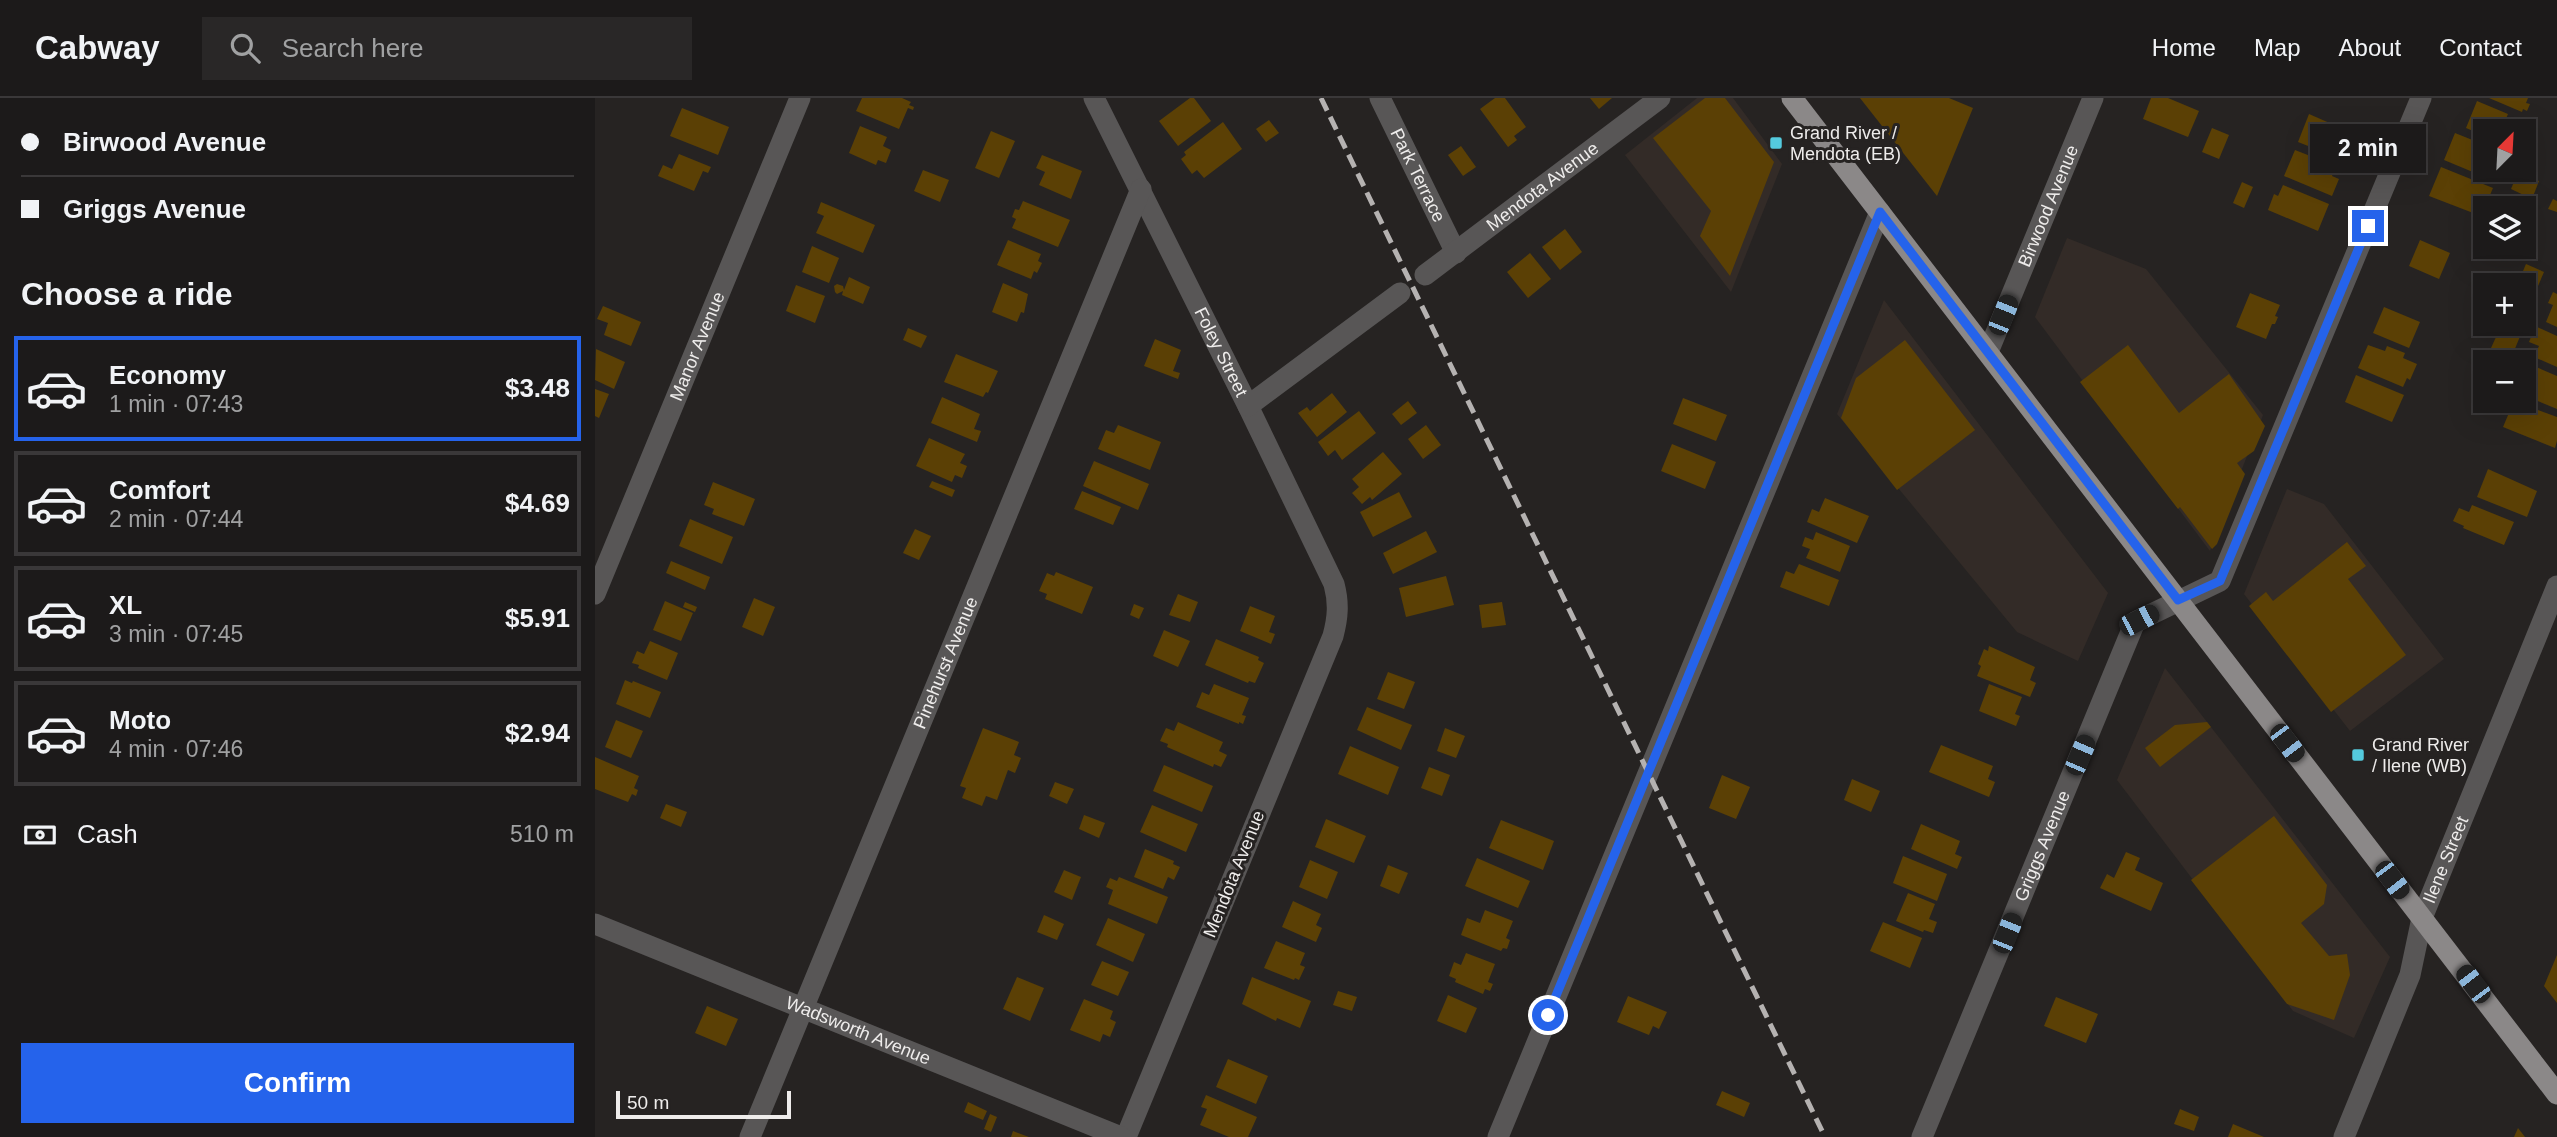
<!DOCTYPE html>
<html lang="en">
<head>
<meta charset="utf-8">
<style>
	:root { --surface:#1c1a1a; --page:#292727; --text:#f1f3f6; --muted:#a0a1a2; --line:#3a3839; --accent:#2563eb }
	body { margin:0; font-family:Helvetica,sans-serif; background:var(--page); color:var(--text); height:100vh; display:flex; flex-direction:column; font-size:26px; white-space:nowrap }
	* { box-sizing:border-box; margin:0 }
	p { font-size:23px; color:var(--muted) }
	.icon { flex:none; width:38px; height:38px; fill:none; stroke:currentColor; stroke-width:2; stroke-linecap:round; stroke-linejoin:round }
	.map { position:relative; flex:1; overflow:hidden }
	.details { display:flex; flex-direction:column; background:var(--surface); width:595px }
	.details>* { flex:none }
	.banner { display:grid; align-content:center; height:154px; padding:0 21px; background:var(--surface) }
	.needle { width:46px; rotate:24deg }
	.buttons { position:absolute; left:1878px; top:21px; display:grid; gap:14px }
	.buttons a { display:grid; place-items:center; width:63px; height:63px; border-radius:0px; background:var(--surface); box-shadow:0 7px 28px #0002,0 0 0 2px var(--line); font-size:35px }
	.scale { position:absolute; left:21px; bottom:18px; width:175px; box-sizing:border-box; padding-left:7px; border:4px solid #eeeceb; border-top:0; font-size:19px; line-height:24px; white-space:nowrap; color:#eeeceb; -webkit-text-stroke:5px #262322; paint-order:stroke }
	.end { position:absolute; width:32px; height:32px; margin:-16px; border:9px solid #2563eb; background:#fff; box-shadow:0 0 0 4px #fff }
	.from { border-radius:50% }
	.bubble { position:absolute; height:49px; border-radius:0px; background:var(--surface); box-shadow:0 7px 28px #0002,0 0 0 2px var(--line); font-size:23px; font-weight:600; line-height:49px; text-align:center }
	.car { position:absolute; width:21px; height:42px; margin:-21px -10px; border-radius:9px; box-shadow:0 0 5px 2px #0007; background:linear-gradient(#222 24%,#8ab4d8 0 40%,#222 0 76%,#8ab4d8 0 86%,#222 0) }
	.banner b { display:flex; align-items:center; gap:24px; height:66px; font-size:26px }
	.banner b+b { border-top:2px solid var(--line) }
	.banner i { width:18px; height:18px; background:var(--text) }
	ul { padding:0; list-style:none }
	li { display:flex; align-items:center; gap:21px; height:105px; margin:0 14px 10px; padding:0 7px; border:4px solid var(--line); border-radius:0px }
	li div { flex:1 }
	li b { display:block; font-size:26px }
	li em { font-style:normal; font-weight:600 }
	li.on { border-color:var(--accent) }
	li>.icon { width:63px; height:63px; stroke-width:1.5 }
	h2 { padding:0 21px; font-size:32px; line-height:84px }
	.pay { display:flex; align-items:center; gap:18px; height:77px; padding:0 21px; font-size:26px }
	.pay p { margin-inline-start:auto }
	.action { display:flex; gap:14px; margin-top:auto; padding:14px 21px }
	.action a { flex:1; height:80px; border-radius:0px; background:var(--accent); color:#fff; font-size:28px; font-weight:600; line-height:80px; text-align:center }
	header { display:flex; align-items:center; gap:42px; box-sizing:border-box; height:98px; padding:0 35px; background:var(--surface); border-bottom:2px solid var(--line) }
	header strong { font-size:33px }
	nav { display:flex; gap:38px; margin-inline-start:auto; font-size:24px }
	.search { width:490px; height:63px; background:var(--page); display:flex; align-items:center; gap:18px; box-sizing:border-box; padding:0 24px; border-radius:0px; color:var(--muted); font-size:26px }
	main { display:flex; flex:1; min-height:0 }
	.map>svg:first-child { display:block }
	.built { fill:#332b27 }
	.building { fill:#5b4005 }
	.lines { fill:none; stroke-linecap:round; stroke-linejoin:round }
	.minor { stroke:#585656; stroke-width:21 }
	.major { stroke:#8b8888; stroke-width:21 }
	.rail { stroke:#b5b2b1; stroke-width:5; stroke-dasharray:14 7; stroke-linecap:butt }
	.route { stroke:#2563eb; stroke-width:9 }
	.poi-dot { fill:#54cadd; stroke:#262322; stroke-width:2.5 }
	.labels { text-anchor:middle; dominant-baseline:central; stroke-width:6; stroke-linejoin:round; paint-order:stroke }
	.poi-label { font-size:18px; fill:#eeeceb; stroke:#262322; text-anchor:start }
	.street-label { font-size:18px; fill:#eeeceb; stroke:#262322 }
</style>
</head>
<body>
<header>
<strong>Cabway</strong>
<div class="search"><svg class="icon" aria-label="search" viewBox="0 0 24 24"><circle cx="10" cy="10" r="6"/><path d="M15 15l6 6"/></svg>Search here</div>
<nav><a>Home</a><a>Map</a><a>About</a><a>Contact</a></nav>
</header>
<main>
<section class="details">
<div class="banner">
<b><i class="from"></i>Birwood Avenue</b>
<b><i></i>Griggs Avenue</b>
</div>
<h2>Choose a ride</h2>
<ul>
<li class="on"><svg class="icon" aria-label="car" viewBox="0 0 24 24"><path d="M5 17H2v-5l4-1 3-4h7l3 4 3 1v5h-3M9 17h6M6 11h13"/><circle cx="7" cy="17" r="2"/><circle cx="17" cy="17" r="2"/></svg><div><b>Economy</b><p>1 min · 07:43</p></div><em>$3.48</em></li>
<li><svg class="icon" aria-label="car" viewBox="0 0 24 24"><path d="M5 17H2v-5l4-1 3-4h7l3 4 3 1v5h-3M9 17h6M6 11h13"/><circle cx="7" cy="17" r="2"/><circle cx="17" cy="17" r="2"/></svg><div><b>Comfort</b><p>2 min · 07:44</p></div><em>$4.69</em></li>
<li><svg class="icon" aria-label="car" viewBox="0 0 24 24"><path d="M5 17H2v-5l4-1 3-4h7l3 4 3 1v5h-3M9 17h6M6 11h13"/><circle cx="7" cy="17" r="2"/><circle cx="17" cy="17" r="2"/></svg><div><b>XL</b><p>3 min · 07:45</p></div><em>$5.91</em></li>
<li><svg class="icon" aria-label="car" viewBox="0 0 24 24"><path d="M5 17H2v-5l4-1 3-4h7l3 4 3 1v5h-3M9 17h6M6 11h13"/><circle cx="7" cy="17" r="2"/><circle cx="17" cy="17" r="2"/></svg><div><b>Moto</b><p>4 min · 07:46</p></div><em>$2.94</em></li>
</ul>
<div class="pay"><svg class="icon" aria-label="cash" viewBox="0 0 24 24"><path d="M3 7h18v10H3z"/><circle cx="12" cy="12" r="2"/></svg>Cash<p>510 m</p></div>
<div class="action"><a>Confirm</a></div>
</section>
<div class="map">
<svg width="1962" height="1039" viewBox="0 0 1962 1039">
	<rect width="100%" height="100%" fill="#262322"/>
	<g class="built">
		<polygon points="1102,0 1138,0 1187,66 1136,194 1030,57"/>
		<polygon points="1472,140 1551,171 1668,317 1615,453 1440,219"/>
		<polygon points="1289,202 1513,495 1483,563 1422,534 1242,316"/>
		<polygon points="1692,391 1729,406 1849,561 1755,633 1649,496"/>
		<polygon points="1570,570 1795,859 1759,940 1698,913 1522,682"/>
	</g>
	<g class="building">
		<polygon points="267,0 307,0 316,4 314,7 319,9 318,12 313,10 304,31 261,13"/>
		<polygon points="595,0 599,0 616,23 583,48 564,23"/>
		<polygon points="900,0 910,0 931,29 919,38 922,42 913,49 885,11"/>
		<polygon points="995,0 1017,0 1004,11"/>
		<polygon points="1110,0 1130,0 1179,64 1135,178 1105,138 1116,113 1058,40"/>
		<polygon points="1265,0 1354,0 1378,10 1342,98"/>
		<polygon points="1556,0 1573,0 1604,13 1593,39 1548,21"/>
		<polygon points="1894,0 1933,0 1931,5 1935,6 1932,13 1928,11 1927,14"/>
		<polygon points="1882,3 1913,16 1907,30 1910,31 1909,33 1890,33 1890,38 1871,30"/>
		<polygon points="87,10 134,29 123,57 75,38"/>
		<polygon points="1714,16 1762,37 1751,63 1703,44"/>
		<polygon points="674,22 684,35 671,44 661,31"/>
		<polygon points="628,24 647,51 609,80 602,72 597,76 586,61 591,57 589,54"/>
		<polygon points="265,28 292,39 288,48 296,52 291,65 283,62 281,67 254,55"/>
		<polygon points="1617,30 1634,37 1624,61 1607,54"/>
		<polygon points="396,33 420,43 404,80 380,70"/>
		<polygon points="1860,35 1890,47 1890,72 1906,72 1903,79 1899,77 1897,82 1849,62"/>
		<polygon points="866,48 881,69 868,78 853,57"/>
		<polygon points="1700,52 1741,68 1737,78 1744,81 1737,98 1689,78"/>
		<polygon points="84,56 116,69 113,75 108,73 99,93 63,78 68,67 77,71"/>
		<polygon points="447,57 487,73 476,101 444,87 450,74 441,70"/>
		<polygon points="1846,69 1898,90 1886,118 1834,98"/>
		<polygon points="328,72 354,82 345,104 319,93"/>
		<polygon points="1923,74 1944,83 1937,101 1916,91"/>
		<polygon points="1647,84 1658,89 1649,110 1638,105"/>
		<polygon points="1688,87 1734,106 1723,133 1673,112 1679,96 1683,98"/>
		<polygon points="1958,101 1962,103 1962,114 1953,111"/>
		<polygon points="428,103 475,122 463,149 417,130 421,121 417,119 420,111 424,112"/>
		<polygon points="226,104 280,127 268,155 221,135 229,118 222,115"/>
		<polygon points="970,131 987,154 965,172 947,149"/>
		<polygon points="413,142 446,156 443,163 447,165 442,175 439,173 436,181 402,167"/>
		<polygon points="1825,142 1855,155 1844,181 1814,168"/>
		<polygon points="217,148 244,160 234,185 207,174"/>
		<polygon points="935,155 956,181 933,200 912,174"/>
		<polygon points="1931,166 1949,174 1943,188 1925,180"/>
		<polygon points="254,179 275,189 268,206 247,197 248,193 242,196 240,194 239,188 242,186 248,188 249,192"/>
		<polygon points="408,185 433,196 429,215 426,214 422,224 397,214"/>
		<polygon points="201,187 230,198 220,225 191,213"/>
		<polygon points="1958,194 1962,196 1962,229 1951,224 1958,207 1953,205"/>
		<polygon points="1655,195 1685,207 1680,218 1683,219 1680,226 1677,226 1671,241 1641,229"/>
		<polygon points="1928,198 1938,202 1929,226 1928,226"/>
		<polygon points="8,208 46,224 36,248 9,237 13,225 2,221"/>
		<polygon points="1789,209 1825,224 1814,250 1778,235"/>
		<polygon points="1906,228 1926,236 1917,258 1896,250"/>
		<polygon points="1940,228 1962,238 1962,269 1939,259 1944,248 1934,244"/>
		<polygon points="313,230 332,238 326,250 308,242"/>
		<polygon points="560,241 586,252 578,273 585,275 583,281 549,268"/>
		<polygon points="1310,242 1380,332 1302,392 1246,320 1261,280"/>
		<polygon points="1533,247 1584,315 1634,276 1670,328 1659,353 1642,365 1650,376 1622,446 1617,451 1585,409 1583,411 1485,284"/>
		<polygon points="1773,247 1790,253 1792,248 1810,255 1808,260 1822,266 1815,282 1812,280 1808,289 1763,270"/>
		<polygon points="1,251 30,264 19,291 0,282"/>
		<polygon points="361,256 403,273 393,295 391,294 388,299 349,284"/>
		<polygon points="1932,265 1962,278 1962,311 1928,297 1928,273"/>
		<polygon points="1890,266 1890,286 1883,283"/>
		<polygon points="1761,277 1809,297 1797,324 1750,304"/>
		<polygon points="0,291 14,296 4,320 0,318"/>
		<polygon points="737,295 752,314 722,339 703,315 712,309 715,313"/>
		<polygon points="347,299 385,316 379,331 386,333 382,344 336,325"/>
		<polygon points="1088,300 1132,317 1121,343 1078,326"/>
		<polygon points="813,303 822,315 806,327 797,316"/>
		<polygon points="1919,303 1962,319 1962,343 1960,350 1908,329"/>
		<polygon points="764,313 781,335 747,362 740,352 733,358 723,344"/>
		<polygon points="523,327 566,344 555,372 503,351 511,332 519,335"/>
		<polygon points="831,327 846,347 828,361 813,341"/>
		<polygon points="334,340 370,356 365,365 372,368 367,380 360,377 357,384 321,368"/>
		<polygon points="1077,346 1121,364 1110,391 1066,373"/>
		<polygon points="788,354 807,376 777,402 775,399 767,406 757,395 764,389 757,381"/>
		<polygon points="499,363 554,386 543,412 488,388"/>
		<polygon points="1893,371 1942,393 1932,419 1882,399"/>
		<polygon points="337,383 360,392 357,399 334,389"/>
		<polygon points="118,384 160,401 149,428 117,416 119,411 109,407"/>
		<polygon points="487,393 526,409 518,427 479,411"/>
		<polygon points="804,394 817,419 778,439 765,414"/>
		<polygon points="1230,400 1274,418 1262,445 1212,424 1217,411 1224,414"/>
		<polygon points="1877,407 1919,424 1909,447 1868,430 1869,428 1858,423 1864,410 1874,414"/>
		<polygon points="95,421 138,439 127,466 84,448"/>
		<polygon points="320,431 336,438 324,462 308,455"/>
		<polygon points="831,433 842,454 798,476 788,455"/>
		<polygon points="1221,434 1255,448 1245,474 1211,460 1215,451 1207,448 1210,439 1218,442"/>
		<polygon points="1752,444 1771,468 1753,481 1811,557 1736,614 1654,508 1671,494 1678,503"/>
		<polygon points="76,463 115,479 110,492 71,475"/>
		<polygon points="1204,466 1244,482 1234,508 1185,489 1191,473 1199,476"/>
		<polygon points="461,474 498,489 487,516 450,501 452,496 444,493 452,475 459,478"/>
		<polygon points="851,478 859,507 811,519 804,490"/>
		<polygon points="583,496 603,504 595,524 574,517"/>
		<polygon points="159,500 180,509 168,538 147,529"/>
		<polygon points="70,503 98,515 86,543 58,532"/>
		<polygon points="90,504 102,509 100,514 88,509"/>
		<polygon points="907,504 911,527 887,530 884,507"/>
		<polygon points="539,506 549,510 544,521 535,517"/>
		<polygon points="655,508 680,518 674,534 680,536 676,546 645,533"/>
		<polygon points="569,532 595,543 583,569 558,558"/>
		<polygon points="621,541 664,559 663,562 669,565 660,585 654,583 653,585 610,567"/>
		<polygon points="55,543 83,555 72,582 43,570 44,567 37,565 42,553 49,556"/>
		<polygon points="1394,548 1440,569 1435,582 1441,585 1435,599 1382,578 1386,568 1383,566 1389,551 1393,553"/>
		<polygon points="793,574 820,584 809,611 782,601"/>
		<polygon points="30,582 37,585 38,583 66,594 55,620 21,606"/>
		<polygon points="619,586 654,600 647,617 651,618 648,626 644,624 644,626 601,609 607,594 614,597"/>
		<polygon points="1394,586 1427,599 1420,616 1425,618 1421,628 1384,613"/>
		<polygon points="772,609 817,627 806,652 762,632"/>
		<polygon points="21,622 48,633 36,660 10,649"/>
		<polygon points="583,624 628,644 624,653 632,657 626,669 619,666 618,669 572,649 573,646 565,643 571,630 579,633"/>
		<polygon points="1612,624 1616,629 1565,669 1550,650 1580,627"/>
		<polygon points="388,630 424,644 419,657 426,660 420,675 413,672 402,702 391,698 387,708 367,700 371,690 365,688"/>
		<polygon points="850,630 870,638 861,660 842,653"/>
		<polygon points="1346,647 1398,668 1393,681 1400,684 1394,699 1334,674"/>
		<polygon points="755,648 804,669 793,697 743,676"/>
		<polygon points="0,659 44,678 39,690 43,692 41,698 37,696 33,704 0,691"/>
		<polygon points="569,667 618,688 607,714 558,693"/>
		<polygon points="834,669 855,677 847,698 826,690"/>
		<polygon points="1127,677 1155,689 1141,721 1114,710"/>
		<polygon points="1257,681 1285,693 1276,714 1249,702"/>
		<polygon points="460,684 479,691 472,706 454,698"/>
		<polygon points="71,706 92,714 86,729 65,720"/>
		<polygon points="557,707 603,726 591,754 545,734"/>
		<polygon points="489,717 510,725 504,740 484,731"/>
		<polygon points="1679,718 1732,787 1729,806 1706,825 1734,858 1752,856 1755,877 1739,922 1692,906 1596,782"/>
		<polygon points="731,721 771,738 759,765 720,749"/>
		<polygon points="906,722 959,743 948,772 894,750"/>
		<polygon points="1326,726 1365,743 1360,756 1367,759 1362,771 1316,751"/>
		<polygon points="550,751 579,763 578,766 585,769 579,782 573,779 568,791 539,779"/>
		<polygon points="1531,754 1545,760 1540,772 1568,785 1556,813 1505,790 1512,776 1519,780"/>
		<polygon points="1308,758 1352,776 1342,803 1298,785"/>
		<polygon points="882,760 935,783 923,810 870,788"/>
		<polygon points="715,762 743,774 732,801 704,789"/>
		<polygon points="793,767 813,775 804,796 785,788"/>
		<polygon points="469,772 486,779 477,802 459,794"/>
		<polygon points="524,779 573,799 562,826 513,806 518,792 511,789 515,780 522,783"/>
		<polygon points="1313,795 1340,806 1334,821 1342,824 1338,835 1329,832 1328,834 1301,823"/>
		<polygon points="698,803 726,816 721,827 727,830 721,844 687,829"/>
		<polygon points="890,812 918,823 911,840 915,842 912,851 908,850 906,853 866,837 872,820 885,825"/>
		<polygon points="449,817 469,826 462,842 442,834"/>
		<polygon points="513,820 550,836 538,864 501,847"/>
		<polygon points="1288,824 1327,840 1315,870 1275,853"/>
		<polygon points="681,843 710,855 705,867 710,869 704,882 700,880 699,882 669,870"/>
		<polygon points="871,855 900,866 893,884 898,886 895,893 890,891 888,896 860,884 861,881 854,878 859,864 866,867"/>
		<polygon points="1962,857 1962,905 1949,888"/>
		<polygon points="507,863 534,874 523,898 496,887"/>
		<polygon points="422,879 449,890 435,923 408,911"/>
		<polygon points="657,879 716,903 705,930 682,920 681,923 647,906"/>
		<polygon points="743,893 762,899 757,913 738,907"/>
		<polygon points="853,897 882,910 871,935 842,923"/>
		<polygon points="1033,898 1072,914 1064,931 1058,928 1054,937 1022,924"/>
		<polygon points="1461,899 1503,916 1491,945 1449,928"/>
		<polygon points="489,901 518,913 515,921 521,924 515,939 508,936 505,944 475,932"/>
		<polygon points="112,908 143,921 131,948 100,935"/>
		<polygon points="633,961 673,978 661,1006 621,989"/>
		<polygon points="1127,993 1155,1005 1149,1019 1121,1007"/>
		<polygon points="611,997 662,1019 653,1039 634,1039 605,1027 612,1011 606,1009"/>
		<polygon points="373,1004 392,1013 388,1022 369,1014"/>
		<polygon points="1585,1011 1604,1019 1599,1033 1579,1026"/>
		<polygon points="395,1016 402,1019 396,1034 389,1031"/>
		<polygon points="1638,1026 1669,1039 1633,1039"/>
		<polygon points="1923,1030 1930,1039 1919,1039"/>
		<polygon points="418,1033 434,1039 416,1039"/>
	</g>
	<g class="lines">
		<g class="minor">
			<path id="s1" d="M499,0L653,308L739,486C744,505 743,519 738,538L531,1039"/>
			<path id="s2" d="M785,0L861,155"/>
			<path id="s3" d="M830,177L1065,0"/>
			<path id="s4" d="M1393,254L1498,0"/>
			<polyline points="653,308 805,195"/>
			<path id="s5" d="M0,496L205,0"/>
			<path id="s6" d="M0,826L526,1039"/>
			<path id="s7" d="M155,1039L546,91"/>
			<polyline points="903,1039 1285,114"/>
			<path id="s8" d="M1327,1039L1540,524L1625,483L1826,0"/>
			<path id="s9" d="M1749,1039L1815,877L1827,820L1962,488"/>
		</g>
		<polyline class="major" points="1197,0 1962,996"/>
		<polyline class="rail" points="726,0 1230,1039"/>
	</g>
	<g class="lines">
		<polyline class="route" points="953,917 1285,114 1583,502 1625,483 1773,128"/>
	</g>
	<g class="poi-dot">
		<rect x="1174" y="38" width="14" height="14" rx="3.5"/>
		<rect x="1756" y="650" width="14" height="14" rx="3.5"/>
	</g>
	<g class="labels">
		<g class="poi-label">
			<text x="1195" y="35">Grand River /<tspan x="1195" dy="21">Mendota (EB)</tspan></text>
			<text x="1777" y="647">Grand River<tspan x="1777" dy="21">/ Ilene (WB)</tspan></text>
		</g>
		<g class="street-label">
			<text stroke="none"><textPath href="#s2" startOffset="86">Park Terrace</textPath></text>
			<text stroke="none"><textPath href="#s3" startOffset="147">Mendota Avenue</textPath></text>
			<text stroke="none"><textPath href="#s4" startOffset="158">Birwood Avenue</textPath></text>
			<text stroke="none"><textPath href="#s5" startOffset="268">Manor Avenue</textPath></text>
			<text stroke="none"><textPath href="#s1" startOffset="284">Foley Street</textPath></text>
			<text stroke="none"><textPath href="#s7" startOffset="513">Pinehurst Avenue</textPath></text>
			<text stroke="none"><textPath href="#s8" startOffset="315">Griggs Avenue</textPath></text>
			<text stroke="none"><textPath href="#s9" startOffset="296">Ilene Street</textPath></text>
			<text transform="translate(639 776) rotate(-68)">Mendota Avenue</text>
			<text stroke="none"><textPath href="#s6" startOffset="284">Wadsworth Avenue</textPath></text>
		</g>
	</g>
</svg>
<div class="buttons">
<a><svg class="needle" viewBox="-14 -14 28 28"><path d="M0-13l5 13h-10z" fill="#e53935"/><path d="M0 13l5-13h-10z" fill="#a0a1a2"/></svg></a>
<a><svg class="icon" aria-label="layers" viewBox="0 0 24 24"><path d="M12 4l9 5-9 5-9-5zM3 14l9 5 9-5"/></svg></a>
<a>+</a>
<a>−</a>
</div>
<div class="scale">50 m</div>
<i class="end from" style="left:953px;top:917px"></i>
<i class="end" style="left:1773px;top:128px"></i>
<div class="bubble" style="left:1715px;top:26px;width:116px">2 min</div>
<i class="car" style="left:1408px;top:217px;rotate:22deg"></i>
<i class="car" style="left:1544px;top:522px;rotate:63deg"></i>
<i class="car" style="left:1692px;top:645px;rotate:143deg"></i>
<i class="car" style="left:1485px;top:657px;rotate:23deg"></i>
<i class="car" style="left:1797px;top:782px;rotate:143deg"></i>
<i class="car" style="left:1412px;top:835px;rotate:22deg"></i>
<i class="car" style="left:1878px;top:886px;rotate:323deg"></i>
</div>
</main>
</body>
</html>
